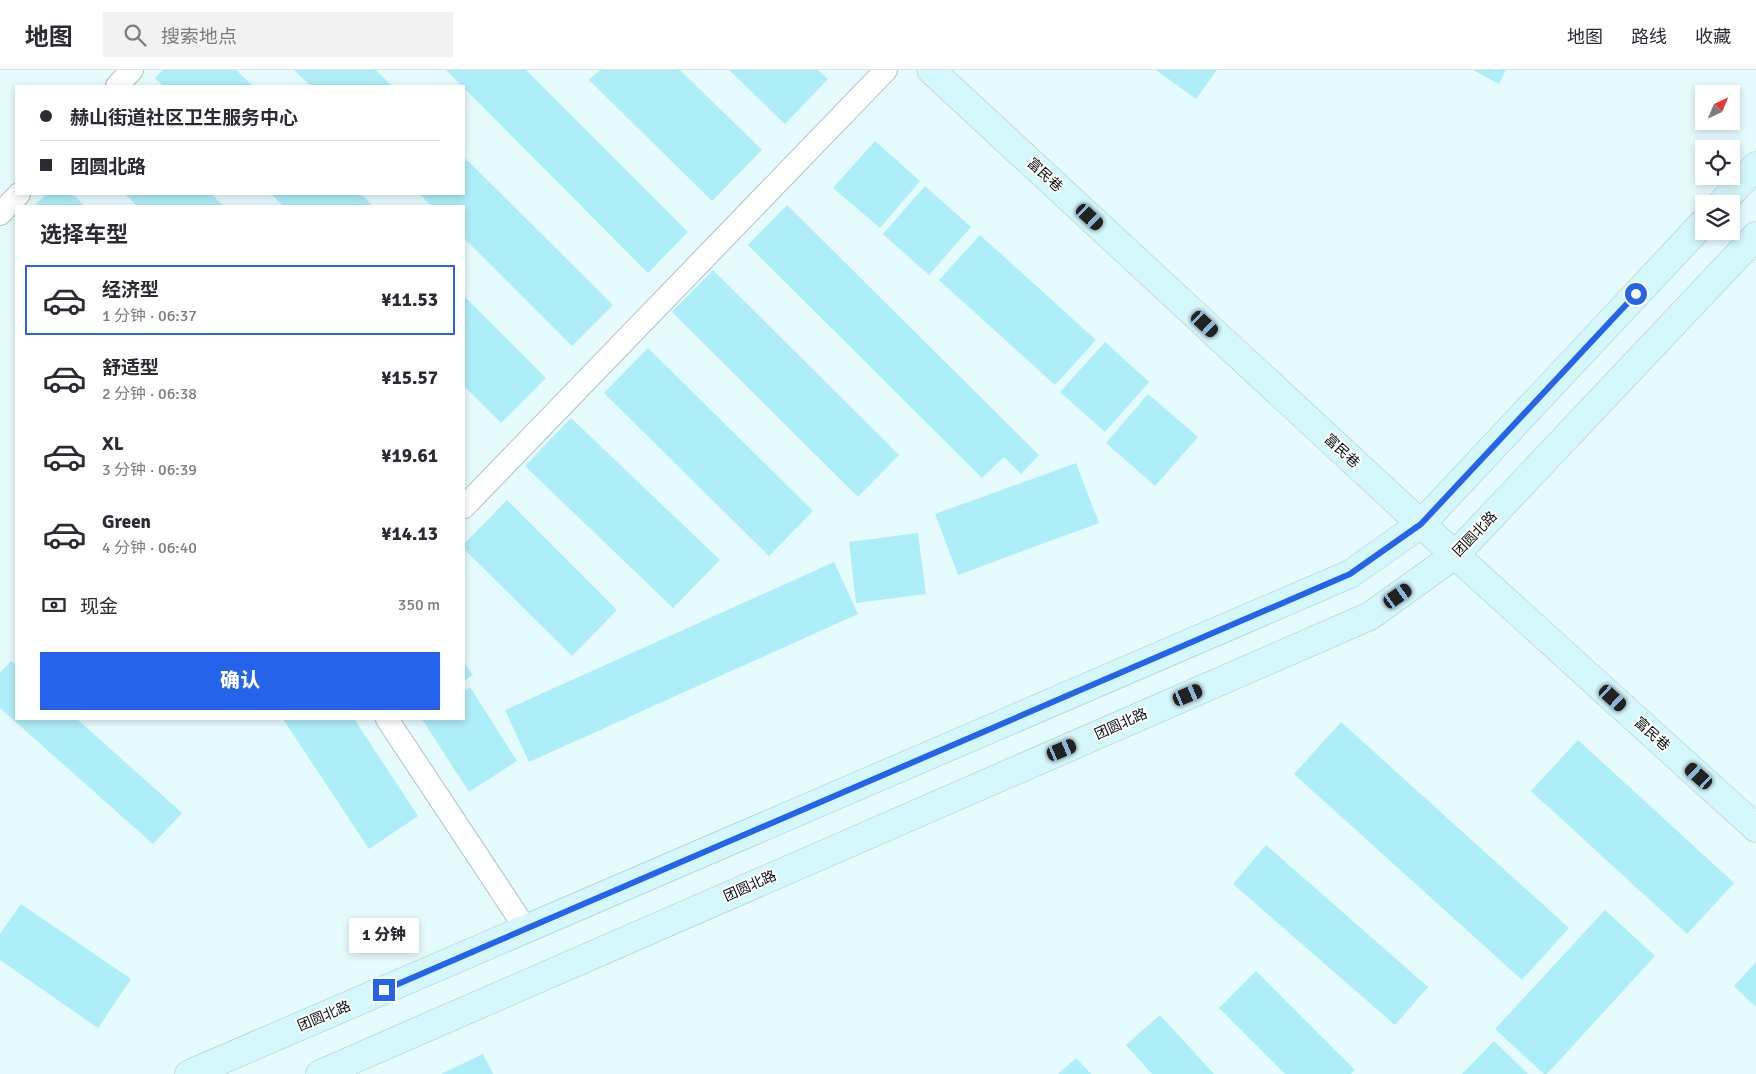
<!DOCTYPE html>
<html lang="zh">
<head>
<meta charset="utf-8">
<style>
	:root { --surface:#fff; --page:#f2f2f3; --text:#2b2b33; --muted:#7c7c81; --line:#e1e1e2; --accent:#2563eb }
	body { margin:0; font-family:Signika,"Noto Sans SC",sans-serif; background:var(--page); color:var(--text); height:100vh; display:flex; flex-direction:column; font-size:19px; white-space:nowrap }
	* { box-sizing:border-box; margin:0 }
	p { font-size:16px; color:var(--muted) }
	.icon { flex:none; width:28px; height:28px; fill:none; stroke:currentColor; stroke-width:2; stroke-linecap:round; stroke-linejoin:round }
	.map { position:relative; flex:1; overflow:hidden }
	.side { position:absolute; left:15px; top:135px; width:450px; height:515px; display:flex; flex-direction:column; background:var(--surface); border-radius:0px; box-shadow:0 2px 8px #0003 }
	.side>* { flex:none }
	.guide { position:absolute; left:15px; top:15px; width:450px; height:110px; border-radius:0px; box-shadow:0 2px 8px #0003; display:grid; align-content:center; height:110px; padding:0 25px; background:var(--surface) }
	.needle { width:32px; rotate:44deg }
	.fabs { position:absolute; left:1695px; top:15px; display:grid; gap:10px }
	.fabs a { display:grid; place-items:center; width:45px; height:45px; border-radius:0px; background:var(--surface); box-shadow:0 2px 8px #0003; font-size:25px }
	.end { position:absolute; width:22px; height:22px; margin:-11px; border:6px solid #2563eb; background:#fff; box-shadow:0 0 0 2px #fff }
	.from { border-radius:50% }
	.bubble { position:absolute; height:35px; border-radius:0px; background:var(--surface); box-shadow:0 2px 8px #0003; font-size:16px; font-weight:800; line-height:35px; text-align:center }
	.car { position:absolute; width:15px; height:30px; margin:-15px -8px; border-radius:6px; box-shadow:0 0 4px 1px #0007; background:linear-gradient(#222 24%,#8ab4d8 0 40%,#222 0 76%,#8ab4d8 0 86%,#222 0) }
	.guide b { display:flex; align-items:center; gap:18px; height:48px; font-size:19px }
	.guide b+b { border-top:1px solid var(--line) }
	.guide i { width:12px; height:12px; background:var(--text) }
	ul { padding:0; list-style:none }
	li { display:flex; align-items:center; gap:15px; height:70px; margin:0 10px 8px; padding:0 15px; border:2px solid transparent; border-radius:0px }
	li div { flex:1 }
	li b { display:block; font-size:19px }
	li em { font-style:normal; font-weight:800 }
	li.current { border-color:var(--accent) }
	li>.icon { width:45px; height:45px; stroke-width:1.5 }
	h2 { padding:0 25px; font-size:22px; line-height:60px }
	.pay { display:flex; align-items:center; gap:12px; height:55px; padding:0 25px; font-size:19px }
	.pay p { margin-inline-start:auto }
	.primary-button { display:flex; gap:10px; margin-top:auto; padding:10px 25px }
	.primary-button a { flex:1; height:58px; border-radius:0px; background:var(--accent); color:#fff; font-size:20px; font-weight:800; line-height:58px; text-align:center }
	header { display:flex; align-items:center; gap:30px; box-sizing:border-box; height:70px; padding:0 25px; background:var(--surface); border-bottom:1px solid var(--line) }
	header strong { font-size:24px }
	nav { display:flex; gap:28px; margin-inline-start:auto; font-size:18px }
	.search { width:350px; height:45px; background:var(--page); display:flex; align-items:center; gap:12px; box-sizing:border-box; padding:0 18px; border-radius:0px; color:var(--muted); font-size:19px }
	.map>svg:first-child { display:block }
	.building { fill:#adeef8 }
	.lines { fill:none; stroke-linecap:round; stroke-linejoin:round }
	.street-casing { stroke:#afc3c6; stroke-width:24 }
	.secondary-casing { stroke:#afc3c6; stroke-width:29 }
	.street { stroke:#fff; stroke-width:22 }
	.secondary { stroke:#d5f8fd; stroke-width:28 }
	.route { stroke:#2563eb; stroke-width:6 }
	.labels { text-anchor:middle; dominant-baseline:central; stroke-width:4; stroke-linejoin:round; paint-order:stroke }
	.street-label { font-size:14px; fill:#091011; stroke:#fff }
</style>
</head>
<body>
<header>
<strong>地图</strong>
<div class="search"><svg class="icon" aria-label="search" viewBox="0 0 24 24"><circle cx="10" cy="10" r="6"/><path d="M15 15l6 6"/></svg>搜索地点</div>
<nav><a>地图</a><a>路线</a><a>收藏</a></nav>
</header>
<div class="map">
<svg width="1756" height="1004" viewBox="0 0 1756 1004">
	<rect width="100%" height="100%" fill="#e6fbfe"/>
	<g class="building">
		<polygon points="163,0 236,0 253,16 163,16 155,8"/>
		<polygon points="294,0 376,0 392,16 311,16"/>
		<polygon points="446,0 526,0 688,162 648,203"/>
		<polygon points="600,0 680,0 762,80 712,131 589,10"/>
		<polygon points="729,0 818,0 828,9 785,54"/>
		<polygon points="1156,0 1217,0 1196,29"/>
		<polygon points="1473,0 1506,0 1499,14"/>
		<polygon points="875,71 920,111 880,158 833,118"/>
		<polygon points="464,87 613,235 572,276 464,168 464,136 432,136 419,124 464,124"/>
		<polygon points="925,116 971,157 929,205 883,164"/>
		<polygon points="46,124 72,124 85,136 34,136"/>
		<polygon points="125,124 211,124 224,136 137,136"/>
		<polygon points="271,124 361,124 373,136 283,136"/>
		<polygon points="787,135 1039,385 1021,404 1004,387 982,408 748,175"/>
		<polygon points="980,165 1096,270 1055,315 939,210"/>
		<polygon points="713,200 899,385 858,427 672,242"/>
		<polygon points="464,226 546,308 501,353 464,316"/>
		<polygon points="1105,272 1149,312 1105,362 1060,322"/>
		<polygon points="648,278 813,441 769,486 604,323"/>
		<polygon points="1148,324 1198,367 1155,416 1106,373"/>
		<polygon points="571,348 720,490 673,538 525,396"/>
		<polygon points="1076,393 1099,453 958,505 935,444"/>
		<polygon points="507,430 617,540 572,586 464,479 464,474"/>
		<polygon points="918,463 926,524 856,533 849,472"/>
		<polygon points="834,492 858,544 529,692 505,640"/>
		<polygon points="11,591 16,595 16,649 77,649 182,743 153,774 0,638 0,603"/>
		<polygon points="464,592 473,605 464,611"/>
		<polygon points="470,617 517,691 469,722 422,649 464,649 464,621"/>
		<polygon points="283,649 354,649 418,746 369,779"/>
		<polygon points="1341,652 1569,858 1522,910 1294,704"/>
		<polygon points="1578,670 1734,813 1687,864 1531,721"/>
		<polygon points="1266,775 1428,917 1395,955 1233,814"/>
		<polygon points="21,834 131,909 98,958 0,890 0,864"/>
		<polygon points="1605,840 1655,886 1547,1004 1544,1004 1495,959"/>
		<polygon points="1756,892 1756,937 1734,916"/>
		<polygon points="1256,901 1355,1000 1351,1004 1285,1004 1219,938"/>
		<polygon points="1160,945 1214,1004 1152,1004 1126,975"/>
		<polygon points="1494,971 1528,1004 1462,1004"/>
		<polygon points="483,984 493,1004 441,1004"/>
		<polygon points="1076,988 1091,1004 1058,1004"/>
	</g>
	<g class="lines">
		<g class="street-casing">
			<g id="street">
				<polyline points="117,16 132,0"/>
				<polyline points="0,144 19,124"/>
				<polyline points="464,437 886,0"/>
				<polyline points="387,649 526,859"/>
			</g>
		</g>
		<g class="secondary-casing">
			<g id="secondary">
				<polyline points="931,0 1421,454 1756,758"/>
				<polyline points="1721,134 1756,96"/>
				<polyline points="189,1004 1350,504 1421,454 1704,152"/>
				<polyline points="320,1004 1370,546 1455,485 1756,166"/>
			</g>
		</g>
		<use href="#street" class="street"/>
		<use href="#secondary" class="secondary"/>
	</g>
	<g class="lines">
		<polyline class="route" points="384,920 1350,504 1421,454 1636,224"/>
	</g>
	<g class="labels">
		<g class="street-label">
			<text transform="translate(1045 105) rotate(43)">富民巷</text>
			<text transform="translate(1342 381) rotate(43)">富民巷</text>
			<text transform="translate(1475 464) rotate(-46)">团圆北路</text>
			<text transform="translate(1121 654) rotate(-24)">团圆北路</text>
			<text transform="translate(1652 664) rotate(42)">富民巷</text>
			<text transform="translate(750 816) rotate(-24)">团圆北路</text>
			<text transform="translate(324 946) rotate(-23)">团圆北路</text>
		</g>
	</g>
</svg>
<div class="fabs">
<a><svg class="needle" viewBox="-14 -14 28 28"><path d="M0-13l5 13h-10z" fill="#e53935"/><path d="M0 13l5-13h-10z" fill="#7c7c81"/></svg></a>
<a><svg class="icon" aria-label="locate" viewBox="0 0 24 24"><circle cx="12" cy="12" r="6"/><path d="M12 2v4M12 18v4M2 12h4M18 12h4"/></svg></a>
<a><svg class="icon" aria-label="layers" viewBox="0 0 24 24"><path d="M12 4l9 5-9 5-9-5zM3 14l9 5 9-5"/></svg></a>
</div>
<i class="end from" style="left:1636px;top:224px"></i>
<i class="end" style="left:384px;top:920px"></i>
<div class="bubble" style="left:349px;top:848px;width:70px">1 分钟</div>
<i class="car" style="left:1090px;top:147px;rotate:133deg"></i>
<i class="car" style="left:1205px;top:254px;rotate:133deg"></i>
<i class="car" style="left:1398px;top:526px;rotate:55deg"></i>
<i class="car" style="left:1188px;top:625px;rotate:67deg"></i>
<i class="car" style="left:1613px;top:628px;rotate:132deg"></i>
<i class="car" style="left:1062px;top:680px;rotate:67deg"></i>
<i class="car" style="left:1699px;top:706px;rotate:312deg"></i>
<div class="guide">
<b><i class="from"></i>赫山街道社区卫生服务中心</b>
<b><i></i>团圆北路</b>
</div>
<section class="side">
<h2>选择车型</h2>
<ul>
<li class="current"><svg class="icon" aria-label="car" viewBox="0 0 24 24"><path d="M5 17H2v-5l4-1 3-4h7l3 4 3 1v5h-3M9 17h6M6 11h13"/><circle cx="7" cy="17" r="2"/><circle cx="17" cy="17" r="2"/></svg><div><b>经济型</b><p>1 分钟 · 06:37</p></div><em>¥11.53</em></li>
<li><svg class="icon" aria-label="car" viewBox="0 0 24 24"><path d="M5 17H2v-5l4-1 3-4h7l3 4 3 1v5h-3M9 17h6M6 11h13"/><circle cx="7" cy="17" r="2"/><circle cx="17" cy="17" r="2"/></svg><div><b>舒适型</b><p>2 分钟 · 06:38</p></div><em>¥15.57</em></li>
<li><svg class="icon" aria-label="car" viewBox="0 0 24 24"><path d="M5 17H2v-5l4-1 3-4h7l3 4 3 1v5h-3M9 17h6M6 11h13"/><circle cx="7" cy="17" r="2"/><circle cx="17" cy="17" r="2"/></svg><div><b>XL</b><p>3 分钟 · 06:39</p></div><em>¥19.61</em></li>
<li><svg class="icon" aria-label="car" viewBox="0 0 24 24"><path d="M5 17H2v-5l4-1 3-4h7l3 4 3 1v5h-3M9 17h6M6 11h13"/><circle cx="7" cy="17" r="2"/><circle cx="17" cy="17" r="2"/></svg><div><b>Green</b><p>4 分钟 · 06:40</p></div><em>¥14.13</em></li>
</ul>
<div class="pay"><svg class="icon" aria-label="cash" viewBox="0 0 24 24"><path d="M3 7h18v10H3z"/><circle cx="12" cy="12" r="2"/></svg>现金<p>350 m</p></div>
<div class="primary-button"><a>确认</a></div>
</section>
</div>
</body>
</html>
